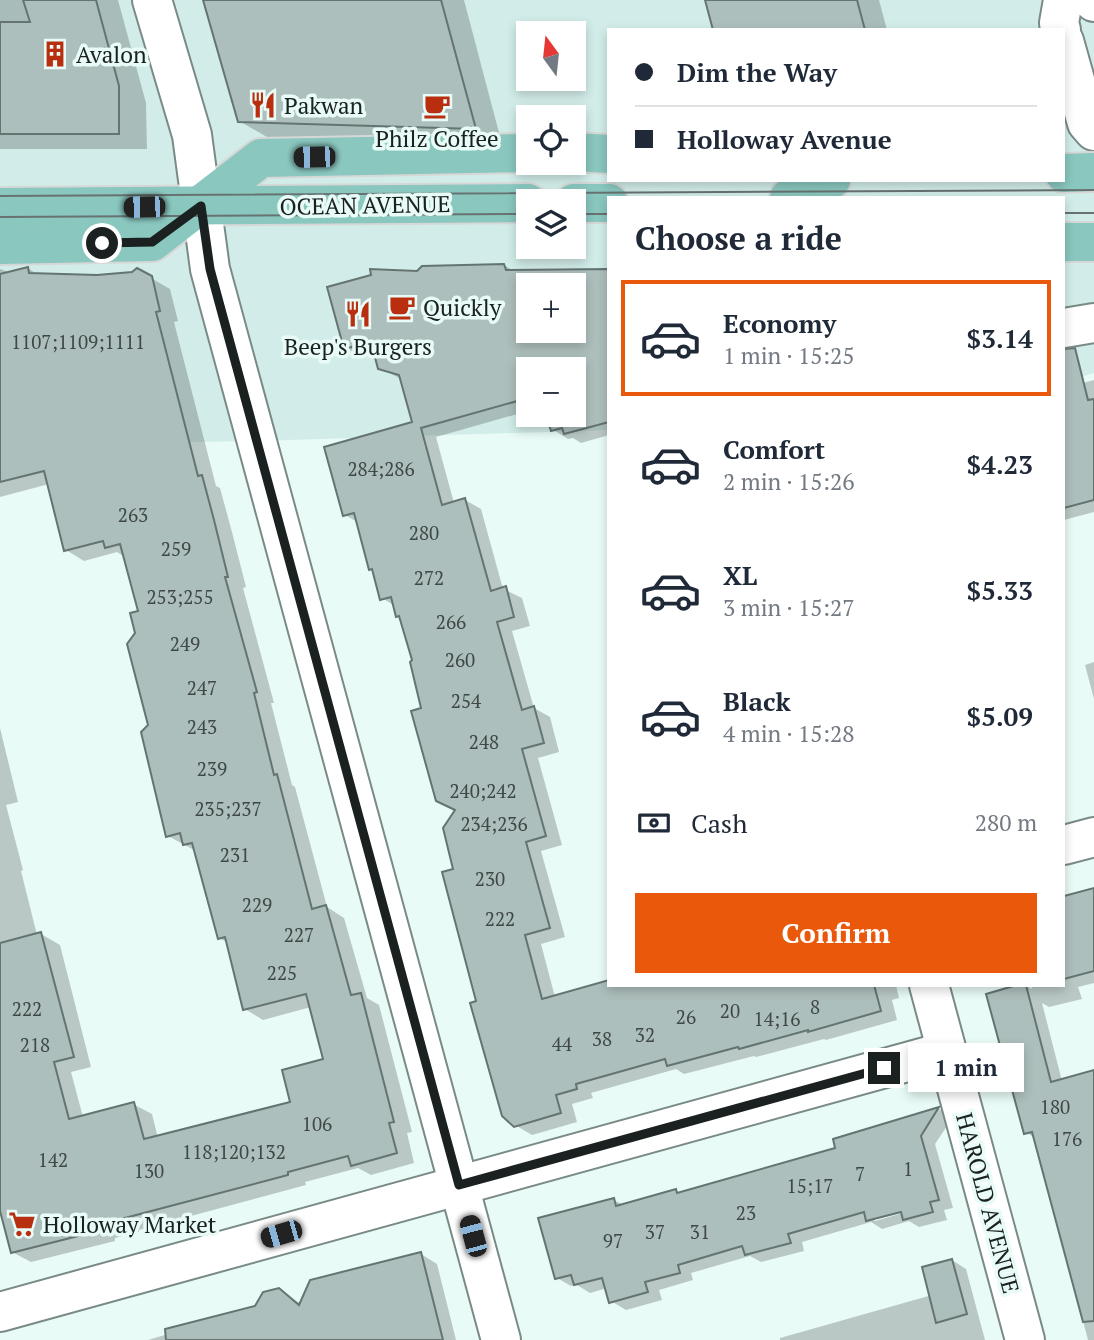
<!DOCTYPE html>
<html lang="en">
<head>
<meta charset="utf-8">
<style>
	:root { --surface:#fff; --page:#f6f6f7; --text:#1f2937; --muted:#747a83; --line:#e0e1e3; --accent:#ea580c }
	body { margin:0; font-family:"PT Serif",serif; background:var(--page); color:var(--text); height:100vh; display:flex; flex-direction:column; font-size:26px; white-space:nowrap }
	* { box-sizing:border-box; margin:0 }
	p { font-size:23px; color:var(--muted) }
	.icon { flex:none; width:38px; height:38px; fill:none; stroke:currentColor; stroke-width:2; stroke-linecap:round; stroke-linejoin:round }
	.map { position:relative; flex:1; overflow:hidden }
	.sheet { position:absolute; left:607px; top:196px; width:458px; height:791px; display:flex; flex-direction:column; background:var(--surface); border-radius:0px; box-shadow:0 4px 10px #0003 }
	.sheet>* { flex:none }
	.guide { position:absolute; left:607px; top:28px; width:458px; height:154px; border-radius:0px; box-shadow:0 4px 10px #0003; display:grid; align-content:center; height:154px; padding:0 28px; background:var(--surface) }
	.needle { width:46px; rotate:345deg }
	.tools { position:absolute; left:516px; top:21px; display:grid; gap:14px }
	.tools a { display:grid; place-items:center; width:70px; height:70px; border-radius:0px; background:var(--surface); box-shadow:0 4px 10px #0003; font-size:35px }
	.end { position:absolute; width:32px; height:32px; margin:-16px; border:9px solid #1a2120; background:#fff; box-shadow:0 0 0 4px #fff }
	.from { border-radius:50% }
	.bubble { position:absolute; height:49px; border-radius:0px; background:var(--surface); box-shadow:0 4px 10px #0003; font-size:23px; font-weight:700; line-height:49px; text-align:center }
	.car { position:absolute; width:21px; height:42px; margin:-21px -10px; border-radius:9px; box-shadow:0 0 5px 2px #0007; background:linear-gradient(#222 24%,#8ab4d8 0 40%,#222 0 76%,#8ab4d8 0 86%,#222 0) }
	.guide b { display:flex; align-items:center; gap:24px; height:66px; font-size:26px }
	.guide b+b { border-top:2px solid var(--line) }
	.guide i { width:18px; height:18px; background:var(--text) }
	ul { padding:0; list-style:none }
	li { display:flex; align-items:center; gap:21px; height:116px; margin:0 14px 10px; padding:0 14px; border:4px solid transparent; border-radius:0px }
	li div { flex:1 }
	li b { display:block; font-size:26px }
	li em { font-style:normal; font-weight:700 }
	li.selected { border-color:var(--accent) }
	li>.icon { width:63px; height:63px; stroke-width:1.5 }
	h2 { padding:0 28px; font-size:32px; line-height:84px }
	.pay { display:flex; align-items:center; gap:18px; height:77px; padding:0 28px; font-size:26px }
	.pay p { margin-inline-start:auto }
	.primary-button { display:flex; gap:14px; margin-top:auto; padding:14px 28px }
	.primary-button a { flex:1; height:80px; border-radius:0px; background:var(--accent); color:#fff; font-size:28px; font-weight:700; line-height:80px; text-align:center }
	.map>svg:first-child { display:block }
	.built { fill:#d2ede9; fill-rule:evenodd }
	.shadow { fill:#0003; fill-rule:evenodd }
	.building { fill:#adbfbc; stroke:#647471; stroke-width:2; fill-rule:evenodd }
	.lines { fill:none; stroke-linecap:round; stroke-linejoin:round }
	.minor-casing { stroke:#798a87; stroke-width:42 }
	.major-casing { stroke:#d6d7d7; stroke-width:42 }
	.minor { stroke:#fff; stroke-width:38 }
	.major { stroke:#89c7bf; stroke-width:38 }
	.tram { stroke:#687371; stroke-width:2 }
	.route { stroke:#1a2120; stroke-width:9 }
	.labels { text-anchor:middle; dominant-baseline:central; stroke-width:7; stroke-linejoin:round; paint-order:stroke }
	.number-label { font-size:19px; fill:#3f4847 }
	.poi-label { font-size:23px; fill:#1a2120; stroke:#e8fbf7; text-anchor:start }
	.street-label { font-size:23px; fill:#1a2120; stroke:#e8fbf7 }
</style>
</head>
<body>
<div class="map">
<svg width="1094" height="1340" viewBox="0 0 1094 1340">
	<rect width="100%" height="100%" fill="#e8fbf7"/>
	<path class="built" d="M0,0H1094V373L1064,382V198H609V430L257,441L0,445ZM609,30H1064V180H609ZM528,33H574V79H528ZM528,117H574V163H528ZM528,201H574V247H528ZM528,285H574V331H528ZM528,369H574V415H528Z"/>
	<g class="shadow">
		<polygon points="0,0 118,0 146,103 147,149 0,149"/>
		<polygon points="205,0 464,0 502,144 267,137 239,121"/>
		<polygon points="707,0 879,0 887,30 715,30"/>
		<path d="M504,265L515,272L609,271V435L581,443L573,438L568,439L552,429L548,415H574V369H528V411L436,437L454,503L465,500L481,509L503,589L522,598L530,626L512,631L534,708L550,717L559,752L538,758L562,845L541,851L565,937L541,944L555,997L609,981V985H896L899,998L892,1000L897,1020L826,1040L824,1039L756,1057L754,1056L684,1074L676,1069L591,1093L593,1098L572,1104L577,1122L532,1135L515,1125L478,1002L455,870L457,811L438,800L414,660L402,618L398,616L395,606L382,598L375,571L371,569L359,523L345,515L414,424L401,379L380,368L376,353L362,357L346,347L418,273ZM528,285H574V331H528Z"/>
		<polygon points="28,268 38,275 97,276 133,274 137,270 170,289 178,321 174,322 216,486 220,488 232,532 246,587 243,588 274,703 271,703 292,785 295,787 327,907 344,918 367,998 379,1005 412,1132 407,1133 414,1163 371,1175 358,1168 305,1182 306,1185 139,1230 139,1232 115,1238 115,1241 31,1262 12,1252 0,1204 0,728 18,802 6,805 23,870 21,871 37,935 41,934 60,945 91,1067 71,1072 83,1117 133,1104 152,1114 158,1138 292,1103 325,1060 311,1007 263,1020 245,1009 228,943 219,938 196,851 168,836 137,633 140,612 125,557 117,552 84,561 66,550 49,484 0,497 0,269 12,273"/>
		<polygon points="1094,380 1094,512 1064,520 1064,388"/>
		<polygon points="1094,662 1094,699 1085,665"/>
		<polygon points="1094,890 1094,983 1078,987 1082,999 1049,1007 1042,1003 1062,1081 1094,1072 1094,1340 1088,1340 1035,1138 1026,1132 1025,985 1032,989 1031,985 1064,985 1064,898"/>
		<path d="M939,1109L953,1117L935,1144L953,1208L944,1210L947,1220L919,1227L909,1221L882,1229L871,1222L802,1242L804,1251L761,1262L750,1256L691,1273L693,1280L659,1290L662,1300L626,1310L611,1301L607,1288L590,1293L577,1285L571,1286L557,1278L613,1200L624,1205L676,1191L681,1194L837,1149L835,1140ZM909,1208L910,1211L875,1221L872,1218Z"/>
		<polygon points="421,1254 437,1264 456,1340 148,1340 256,1308 279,1290 301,1304"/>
		<polygon points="952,1260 966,1269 985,1340 780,1340 780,1338 932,1295"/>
	</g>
	<g class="building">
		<polygon points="23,0 96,0 119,86 119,134 0,134 0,22 30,22"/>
		<polygon points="203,0 441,0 476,129 238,122"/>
		<polygon points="705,0 857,0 865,30 713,30"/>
		<path d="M504,264L506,270L609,269V422L564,434L562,428L551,431L546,415H574V369H528V398L421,428L442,505L465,498L491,591L506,586L514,617L497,622L522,710L534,706L544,743L522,749L546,836L526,842L550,928L525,935L542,999L609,980V985H874L881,1011L808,1032V1030L739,1049L738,1047L667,1066L665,1059L576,1084L577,1089L556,1095L561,1113L514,1127L502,1116L470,1003L476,1001L442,872L453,869L443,828L455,810L436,801L411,711L421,708L410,662L412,660L399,616L396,617L391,597L380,600L372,569L369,570L354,513L343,516L324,447L412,422L399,375L378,369L371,342L344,349L327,287L371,275L370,269L417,271L422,266ZM528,285H574V331H528Z"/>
		<polygon points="28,267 29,273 97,275 132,272 137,268 152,276 160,311 156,312 198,476 202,475 214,520 228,577 225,577 257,692 254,693 274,775 277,774 312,909 326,905 351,995 361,993 394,1122 389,1123 397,1153 351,1166 348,1156 288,1172 288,1175 121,1219 122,1222 97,1228 98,1231 11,1253 0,1211 0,943 41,932 74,1057 54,1062 69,1119 134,1102 144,1139 290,1102 282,1070 323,1059 306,994 243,1010 225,937 218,939 192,843 183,845 180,833 166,837 141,732 148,725 127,644 135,633 130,613 138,611 120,544 105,548 103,541 64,551 44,471 0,482 0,274"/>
		<polygon points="1075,348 1088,400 1094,399 1094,500 1064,508 1064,349"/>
		<polygon points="1094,888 1094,971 1064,979 1064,896"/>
		<polygon points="1017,985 1026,985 1051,1082 1094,1070 1094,1321 1083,1322 1032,1132 1024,1134 986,994"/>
		<polygon points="939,1107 921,1136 939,1200 930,1202 933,1212 903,1220 901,1212 866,1221 864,1212 788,1234 791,1243 745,1255 742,1246 678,1265 680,1273 645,1282 648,1292 609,1303 602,1278 574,1285 571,1275 555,1279 538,1218 614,1198 616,1206 676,1189 677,1193 835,1148 833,1139"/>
		<polygon points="421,1252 443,1340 166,1340 165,1329 255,1306 263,1292 279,1288 299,1305 310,1280"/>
		<polygon points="952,1259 967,1314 936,1323 922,1267"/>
	</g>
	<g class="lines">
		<g class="minor-casing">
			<g id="minor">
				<polyline points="152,0 192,135 210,269 501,1340"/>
				<polyline points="1092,0 1094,2"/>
				<polyline points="1061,30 1059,23 1063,0"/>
				<polyline points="1064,41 1087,123 1094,131"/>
				<polyline points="1064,328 1094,323"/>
				<polyline points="1064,845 1094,837"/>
				<polyline points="929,985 1025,1340"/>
				<polyline points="0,1312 947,1051"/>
			</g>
		</g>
		<g class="major-casing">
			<g id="major">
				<polyline points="574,152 609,154"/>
				<polyline points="1064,173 1094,172"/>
				<polyline points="789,198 831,180"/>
				<polyline points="574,203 609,203"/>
				<polyline points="0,207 528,203"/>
				<polyline points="1064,242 1094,242"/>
				<polyline points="0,245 152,242 261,158 528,153"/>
			</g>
		</g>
		<use href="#minor" class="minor"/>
		<use href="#major" class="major"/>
		<g class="tram">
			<polyline points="0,196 1094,190"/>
			<polyline points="1064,213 1094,213"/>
			<polyline points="574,214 609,214"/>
			<polyline points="0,217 528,214"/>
		</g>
	</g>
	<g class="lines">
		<polyline class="route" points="102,243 152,242 201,206 210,269 459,1185 884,1068"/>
	</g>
	<defs>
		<g id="building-bare" transform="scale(2.1)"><path d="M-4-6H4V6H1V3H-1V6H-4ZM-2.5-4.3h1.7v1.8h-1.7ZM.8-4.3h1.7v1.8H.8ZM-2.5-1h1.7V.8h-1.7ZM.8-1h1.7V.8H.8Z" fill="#b92e0e" stroke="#e8fbf7" stroke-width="2.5" paint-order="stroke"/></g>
		<g id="restaurant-bare" transform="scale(2.1)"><path d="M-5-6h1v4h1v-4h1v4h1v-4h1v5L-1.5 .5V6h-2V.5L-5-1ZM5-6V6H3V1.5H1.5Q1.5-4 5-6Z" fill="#b92e0e" stroke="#e8fbf7" stroke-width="2.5" paint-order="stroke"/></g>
		<g id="cafe-bare" transform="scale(2.1)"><path d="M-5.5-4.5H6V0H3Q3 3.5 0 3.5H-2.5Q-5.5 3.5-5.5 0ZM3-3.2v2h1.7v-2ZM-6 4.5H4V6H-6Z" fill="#b92e0e" stroke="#e8fbf7" stroke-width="2.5" paint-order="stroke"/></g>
		<g id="supermarket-bare" transform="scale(2.1)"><path d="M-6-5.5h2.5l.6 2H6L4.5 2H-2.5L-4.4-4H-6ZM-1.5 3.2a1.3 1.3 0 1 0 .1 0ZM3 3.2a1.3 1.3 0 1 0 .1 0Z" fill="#b92e0e" stroke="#e8fbf7" stroke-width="2.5" paint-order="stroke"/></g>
	</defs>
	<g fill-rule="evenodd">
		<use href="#building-bare" x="55" y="54"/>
		<use href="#restaurant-bare" x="263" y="105"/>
		<use href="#cafe-bare" x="437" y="106"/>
		<use href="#cafe-bare" x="402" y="307"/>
		<use href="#restaurant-bare" x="358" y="314"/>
		<use href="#supermarket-bare" x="22" y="1224"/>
	</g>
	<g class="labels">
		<g class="number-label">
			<text x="78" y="341">1107;1109;1111</text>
			<text x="381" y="468">284;286</text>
			<text x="133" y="514">263</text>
			<text x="424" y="532">280</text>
			<text x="176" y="548">259</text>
			<text x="429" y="577">272</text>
			<text x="180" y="596">253;255</text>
			<text x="451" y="621">266</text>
			<text x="185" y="643">249</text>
			<text x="460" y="659">260</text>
			<text x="202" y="687">247</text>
			<text x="466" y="700">254</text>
			<text x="202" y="726">243</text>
			<text x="484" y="741">248</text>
			<text x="212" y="768">239</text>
			<text x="483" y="790">240;242</text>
			<text x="228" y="808">235;237</text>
			<text x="494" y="823">234;236</text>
			<text x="235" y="854">231</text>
			<text x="490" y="878">230</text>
			<text x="257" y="904">229</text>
			<text x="500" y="918">222</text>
			<text x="299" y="934">227</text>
			<text x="282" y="972">225</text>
			<text x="815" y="1006">8</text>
			<text x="27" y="1008">222</text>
			<text x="730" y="1010">20</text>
			<text x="686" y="1016">26</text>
			<text x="777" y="1018">14;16</text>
			<text x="645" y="1034">32</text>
			<text x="602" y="1038">38</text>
			<text x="562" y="1043">44</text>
			<text x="35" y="1044">218</text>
			<text x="1055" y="1106">180</text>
			<text x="317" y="1123">106</text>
			<text x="1067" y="1138">176</text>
			<text x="234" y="1151">118;120;132</text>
			<text x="53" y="1159">142</text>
			<text x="908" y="1168">1</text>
			<text x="149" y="1170">130</text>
			<text x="860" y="1173">7</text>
			<text x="810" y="1185">15;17</text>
			<text x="746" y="1212">23</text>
			<text x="655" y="1231">37</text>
			<text x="700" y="1231">31</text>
			<text x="613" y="1240">97</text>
		</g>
		<g class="poi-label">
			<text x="76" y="54">Avalon</text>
			<text x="284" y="105">Pakwan</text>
			<text x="437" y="138" text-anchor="middle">Philz Coffee</text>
			<text x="423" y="307">Quickly</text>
			<text x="358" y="346" text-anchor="middle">Beep's Burgers</text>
			<text x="43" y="1224">Holloway Market</text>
		</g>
		<g class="street-label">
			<text transform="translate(365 205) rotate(-1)">OCEAN AVENUE</text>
			<text transform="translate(988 1203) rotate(75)">HAROLD AVENUE</text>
		</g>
	</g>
</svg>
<div class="tools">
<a><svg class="needle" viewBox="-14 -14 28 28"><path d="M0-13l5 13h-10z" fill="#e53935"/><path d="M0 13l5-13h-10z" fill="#747a83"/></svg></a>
<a><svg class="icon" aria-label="locate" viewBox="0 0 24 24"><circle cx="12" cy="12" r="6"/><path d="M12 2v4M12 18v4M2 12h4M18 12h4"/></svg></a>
<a><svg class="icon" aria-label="layers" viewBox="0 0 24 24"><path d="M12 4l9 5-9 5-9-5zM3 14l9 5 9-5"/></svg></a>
<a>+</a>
<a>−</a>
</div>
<i class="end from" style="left:102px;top:243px"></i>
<i class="end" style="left:884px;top:1068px"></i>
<div class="bubble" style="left:908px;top:1043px;width:116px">1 min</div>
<i class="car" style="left:314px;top:157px;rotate:269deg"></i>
<i class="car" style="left:144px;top:207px;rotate:269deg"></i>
<i class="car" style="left:281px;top:1234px;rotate:254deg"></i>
<i class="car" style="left:473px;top:1236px;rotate:345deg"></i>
<div class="guide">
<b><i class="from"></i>Dim the Way</b>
<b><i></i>Holloway Avenue</b>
</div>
<section class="sheet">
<h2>Choose a ride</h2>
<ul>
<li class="selected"><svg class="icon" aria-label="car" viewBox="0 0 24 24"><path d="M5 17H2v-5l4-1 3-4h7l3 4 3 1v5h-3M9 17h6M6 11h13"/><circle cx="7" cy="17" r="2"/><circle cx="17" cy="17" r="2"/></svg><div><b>Economy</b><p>1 min · 15:25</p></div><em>$3.14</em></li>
<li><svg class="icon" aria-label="car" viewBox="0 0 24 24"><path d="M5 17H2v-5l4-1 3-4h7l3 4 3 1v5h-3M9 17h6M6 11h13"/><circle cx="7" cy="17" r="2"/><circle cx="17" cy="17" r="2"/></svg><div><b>Comfort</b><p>2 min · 15:26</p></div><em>$4.23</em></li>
<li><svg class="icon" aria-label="car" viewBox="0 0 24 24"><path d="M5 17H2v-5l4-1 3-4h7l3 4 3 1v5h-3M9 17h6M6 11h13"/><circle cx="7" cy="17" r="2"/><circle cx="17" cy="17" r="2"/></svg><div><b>XL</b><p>3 min · 15:27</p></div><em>$5.33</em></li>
<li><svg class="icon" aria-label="car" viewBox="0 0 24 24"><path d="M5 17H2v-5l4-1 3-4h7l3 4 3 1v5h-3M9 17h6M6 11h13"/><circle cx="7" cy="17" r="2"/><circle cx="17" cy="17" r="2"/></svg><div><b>Black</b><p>4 min · 15:28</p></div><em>$5.09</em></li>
</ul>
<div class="pay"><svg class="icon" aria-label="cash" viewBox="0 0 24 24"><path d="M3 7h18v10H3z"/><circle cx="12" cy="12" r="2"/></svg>Cash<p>280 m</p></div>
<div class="primary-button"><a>Confirm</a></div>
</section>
</div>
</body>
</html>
